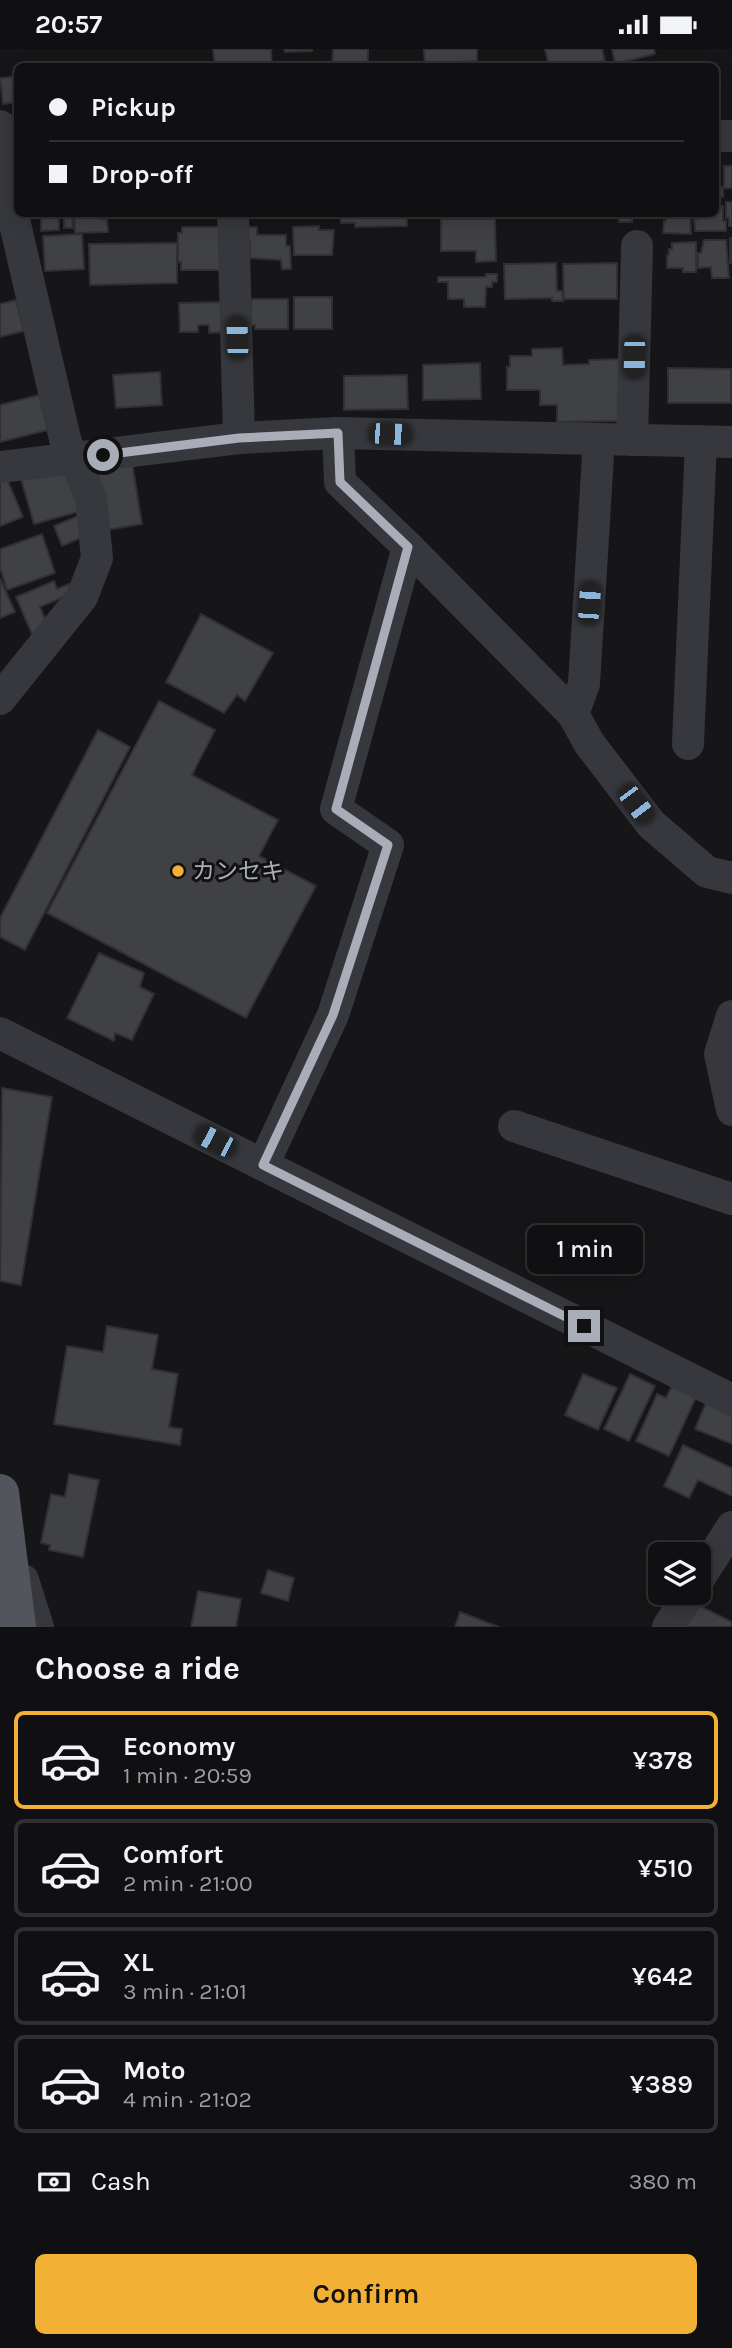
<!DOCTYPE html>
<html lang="en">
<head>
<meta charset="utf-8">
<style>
	:root { --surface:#101012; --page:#1e1e20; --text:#f1f3f6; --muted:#9c9d9f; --line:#303032; --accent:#f2b134 }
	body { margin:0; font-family:Karla,"Noto Sans JP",sans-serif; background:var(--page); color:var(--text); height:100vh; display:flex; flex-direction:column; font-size:26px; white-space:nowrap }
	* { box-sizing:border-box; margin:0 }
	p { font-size:23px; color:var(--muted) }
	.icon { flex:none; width:38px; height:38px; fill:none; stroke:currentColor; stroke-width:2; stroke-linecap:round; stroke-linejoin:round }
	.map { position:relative; height:1578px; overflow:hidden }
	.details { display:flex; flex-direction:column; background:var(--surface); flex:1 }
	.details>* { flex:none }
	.guide { position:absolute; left:14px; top:14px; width:705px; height:154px; border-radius:10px; box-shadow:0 4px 18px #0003,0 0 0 2px var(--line); display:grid; align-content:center; height:154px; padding:0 35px; background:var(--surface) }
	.controls { position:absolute; left:648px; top:1493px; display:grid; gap:14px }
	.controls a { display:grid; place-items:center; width:63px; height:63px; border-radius:10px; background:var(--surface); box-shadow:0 4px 18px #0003,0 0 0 2px var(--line); font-size:35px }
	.end { position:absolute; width:32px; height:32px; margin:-16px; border:9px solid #a8adb8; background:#111; box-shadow:0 0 0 4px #111 }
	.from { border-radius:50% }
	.bubble { position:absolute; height:49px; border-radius:10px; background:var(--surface); box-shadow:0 4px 18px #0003,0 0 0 2px var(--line); font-size:23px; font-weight:600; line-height:49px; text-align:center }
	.car { position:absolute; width:21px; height:42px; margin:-21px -10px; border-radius:9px; box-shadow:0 0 5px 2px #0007; background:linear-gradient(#222 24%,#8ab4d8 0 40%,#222 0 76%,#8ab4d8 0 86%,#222 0) }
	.guide b { display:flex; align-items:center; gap:24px; height:66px; font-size:26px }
	.guide b+b { border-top:2px solid var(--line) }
	.guide i { width:18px; height:18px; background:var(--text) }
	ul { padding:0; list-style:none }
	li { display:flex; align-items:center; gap:21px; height:98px; margin:0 14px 10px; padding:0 21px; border:4px solid var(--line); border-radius:10px }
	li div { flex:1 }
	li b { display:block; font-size:26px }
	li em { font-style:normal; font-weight:600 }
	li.on { border-color:var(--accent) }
	li>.icon { width:63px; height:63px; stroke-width:1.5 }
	h2 { padding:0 35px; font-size:32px; line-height:84px }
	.pay { display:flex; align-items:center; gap:18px; height:77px; padding:0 35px; font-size:26px }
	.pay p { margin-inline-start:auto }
	.cta { display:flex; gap:14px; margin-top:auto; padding:14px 35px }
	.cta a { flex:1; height:80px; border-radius:10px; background:var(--accent); color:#111; font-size:28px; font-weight:600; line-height:80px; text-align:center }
	.status { display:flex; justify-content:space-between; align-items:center; height:49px; padding:0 35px; background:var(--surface); direction:ltr }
	.status svg { height:19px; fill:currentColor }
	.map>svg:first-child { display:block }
	.building { fill:#404145; stroke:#303034; stroke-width:2 }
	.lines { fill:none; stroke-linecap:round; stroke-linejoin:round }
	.minor { stroke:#37383d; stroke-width:32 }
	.major { stroke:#53555c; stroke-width:38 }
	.route { stroke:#a8adb8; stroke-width:9 }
	.poi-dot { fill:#f2b134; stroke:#111113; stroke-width:2.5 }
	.labels { text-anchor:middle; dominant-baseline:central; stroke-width:6; stroke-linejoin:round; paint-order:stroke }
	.poi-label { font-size:23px; fill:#a8adb8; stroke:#111113; text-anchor:start }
</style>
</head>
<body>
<div class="status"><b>20:57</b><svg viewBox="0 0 49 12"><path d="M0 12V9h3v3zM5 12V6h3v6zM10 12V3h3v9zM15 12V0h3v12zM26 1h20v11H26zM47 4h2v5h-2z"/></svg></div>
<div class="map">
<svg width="732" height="1578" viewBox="0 0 732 1578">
	<rect width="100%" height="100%" fill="#161618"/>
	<g class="building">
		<polygon points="213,0 271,0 272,18 215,18"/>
		<polygon points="284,0 312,0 312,2 285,3"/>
		<polygon points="333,0 368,0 368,18 332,18"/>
		<polygon points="424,0 477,0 477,12 459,13 459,18 425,18"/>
		<polygon points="545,0 602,0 605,12 578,18 549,18"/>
		<polygon points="612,0 654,0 655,5 615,15"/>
		<polygon points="18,27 18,53 3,55 0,29"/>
		<rect x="724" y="117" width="8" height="22"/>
		<polygon points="720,123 720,138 723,138 723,148 716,148 716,124"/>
		<polygon points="726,153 732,153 732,177 729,177 729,169 726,169"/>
		<polygon points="716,157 723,157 723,172 726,172 726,182 695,182 694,170 697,170 697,164 716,164"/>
		<polygon points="41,164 59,164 59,181 41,182"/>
		<polygon points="99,164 100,170 107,170 108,183 75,184 74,166"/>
		<polygon points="340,164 407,164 407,177 355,178 355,174 341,174"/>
		<polygon points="619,164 648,164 648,168 632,168 632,173 619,173"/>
		<polygon points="669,164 690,164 691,185 663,184 664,172 666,172 666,166"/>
		<polygon points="72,166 73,179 64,179 64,167"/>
		<polygon points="441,170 495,170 496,212 476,213 476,202 441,202"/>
		<polygon points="319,177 319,181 334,181 332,206 294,206 293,178"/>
		<polygon points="182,178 224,178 224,221 181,221 181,213 178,213 178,184 182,184"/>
		<polygon points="243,178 257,178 257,186 286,186 286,197 290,197 291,220 282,220 281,211 250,209 250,192 243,192"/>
		<polygon points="82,185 84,220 45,222 43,187"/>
		<rect x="730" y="189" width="2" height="25"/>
		<polygon points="704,191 726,191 729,229 712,229 711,218 698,219 698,204 701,204"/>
		<polygon points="696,193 696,223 683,223 683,219 667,219 667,206 669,206 669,200 672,200 672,194"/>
		<polygon points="177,194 177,234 90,236 89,195"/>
		<polygon points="556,214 557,242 562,242 563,252 552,252 552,249 505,250 504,215"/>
		<polygon points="617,214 617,250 564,250 563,215"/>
		<polygon points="486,225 497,225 497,233 492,233 492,238 486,238 485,258 464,258 464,250 448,250 448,233 438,233 438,228 486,228"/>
		<rect x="294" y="248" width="38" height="32"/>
		<polygon points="251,250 288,250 288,280 255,280 255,276 251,276"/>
		<polygon points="16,251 24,282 0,288 0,255"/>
		<polygon points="223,253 226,283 209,284 209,276 198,276 198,283 180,283 179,254"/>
		<polygon points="562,299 563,316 589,315 589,311 621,310 621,372 557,373 557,356 540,356 540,341 507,341 507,318 510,318 510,307 532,307 532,300"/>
		<polygon points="480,314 481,350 423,351 423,316"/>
		<polygon points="668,319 731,320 731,354 668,354"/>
		<polygon points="160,323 162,356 116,359 113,326"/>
		<polygon points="407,326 408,360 344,361 344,327"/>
		<polygon points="39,346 48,381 0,393 0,356"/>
		<polygon points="132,413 142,475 101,482 91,420"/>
		<polygon points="68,417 81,462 34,475 21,430"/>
		<polygon points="5,425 23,468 0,477 0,427"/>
		<polygon points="80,466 88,486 62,497 54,477"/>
		<polygon points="42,485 55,524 7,541 0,519 0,500"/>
		<polygon points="0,529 15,563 0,569"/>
		<polygon points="54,532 57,540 69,535 73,544 40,558 46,572 34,590 16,548"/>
		<polygon points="201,565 273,604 245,652 237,646 224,664 166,633"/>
		<polygon points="159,652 215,681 192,726 278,771 259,807 316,837 246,969 47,864"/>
		<polygon points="98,681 130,698 25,901 0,888 0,869"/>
		<polygon points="99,904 144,924 140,938 154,945 132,991 115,984 114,992 67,969"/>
		<polygon points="2,1039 52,1048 21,1236 0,1232"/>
		<polygon points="107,1277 158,1286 152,1320 178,1325 169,1378 182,1380 180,1396 54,1375 67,1297 103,1303"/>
		<polygon points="583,1325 617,1339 598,1381 565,1366"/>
		<polygon points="630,1325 655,1337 629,1392 604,1380"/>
		<polygon points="674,1333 698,1344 669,1407 636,1392 657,1345 666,1349"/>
		<polygon points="707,1351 732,1362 732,1395 695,1380"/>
		<polygon points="683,1396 732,1419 732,1447 698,1431 689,1449 664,1437"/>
		<polygon points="69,1425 99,1431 83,1508 49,1501 50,1496 41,1494 51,1445 65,1448"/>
		<polygon points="268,1521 294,1529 288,1552 261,1544"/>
		<polygon points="198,1542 241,1550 236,1578 191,1578"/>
		<polygon points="690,1552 732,1573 731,1578 677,1578"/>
		<polygon points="460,1563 499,1578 455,1578"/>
	</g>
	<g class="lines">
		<g class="minor">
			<polyline points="0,77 4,102 5,132 66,394 75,410 91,449 97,509 82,548 0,650"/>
			<polyline points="716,87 732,87"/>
			<polyline points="233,164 239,389"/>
			<polyline points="338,384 340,433 408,498 573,665 589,694 651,775 707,823 732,829"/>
			<polyline points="632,391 637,197"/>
			<polyline points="0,418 239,389 338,384 732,393"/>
			<polyline points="573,665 584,635 599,390"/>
			<polyline points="688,695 701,392"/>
			<polyline points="732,967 720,1005 732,1061"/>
			<polyline points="0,984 732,1351"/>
			<polyline points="514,1077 732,1150"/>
			<polyline points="263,1116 333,966 388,796 336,760 408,498"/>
			<polyline points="23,1531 38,1578"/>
			<polyline points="698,1531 732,1478"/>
			<polyline points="668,1578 690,1544"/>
		</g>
		<polyline class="major" points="0,1444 17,1578"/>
	</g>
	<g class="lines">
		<polyline class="route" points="103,406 239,389 338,384 340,433 408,498 336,760 388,796 333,966 263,1116 584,1277"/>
	</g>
	<circle class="poi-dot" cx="178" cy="822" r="7"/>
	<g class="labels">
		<g class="poi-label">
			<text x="192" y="822">カンセキ</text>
		</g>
	</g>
</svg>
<div class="controls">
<a><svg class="icon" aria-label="layers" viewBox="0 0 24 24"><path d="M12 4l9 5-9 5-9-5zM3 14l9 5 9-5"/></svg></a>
</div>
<i class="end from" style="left:103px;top:406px"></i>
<i class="end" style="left:584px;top:1277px"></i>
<div class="bubble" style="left:527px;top:1176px;width:116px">1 min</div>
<i class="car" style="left:237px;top:289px;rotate:358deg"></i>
<i class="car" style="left:634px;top:308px;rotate:181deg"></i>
<i class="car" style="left:390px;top:385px;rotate:92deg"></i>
<i class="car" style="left:589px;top:554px;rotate:4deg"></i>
<i class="car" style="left:636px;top:755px;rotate:143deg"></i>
<i class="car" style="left:215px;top:1092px;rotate:297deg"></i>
<div class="guide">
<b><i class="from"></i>Pickup</b>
<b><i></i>Drop-off</b>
</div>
</div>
<section class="details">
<h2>Choose a ride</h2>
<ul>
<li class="on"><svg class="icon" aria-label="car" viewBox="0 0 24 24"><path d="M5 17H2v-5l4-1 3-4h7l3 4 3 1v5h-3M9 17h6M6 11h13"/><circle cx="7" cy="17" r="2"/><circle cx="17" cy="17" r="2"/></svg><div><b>Economy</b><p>1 min · 20:59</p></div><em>¥378</em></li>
<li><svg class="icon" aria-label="car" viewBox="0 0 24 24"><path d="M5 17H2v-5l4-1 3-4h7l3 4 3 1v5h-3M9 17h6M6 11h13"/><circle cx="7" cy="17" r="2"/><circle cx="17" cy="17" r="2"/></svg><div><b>Comfort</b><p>2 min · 21:00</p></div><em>¥510</em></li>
<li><svg class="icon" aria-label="car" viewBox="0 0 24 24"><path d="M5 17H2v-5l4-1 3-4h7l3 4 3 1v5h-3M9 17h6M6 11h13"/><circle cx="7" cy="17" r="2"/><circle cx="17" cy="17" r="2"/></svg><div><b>XL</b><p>3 min · 21:01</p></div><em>¥642</em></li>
<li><svg class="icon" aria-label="car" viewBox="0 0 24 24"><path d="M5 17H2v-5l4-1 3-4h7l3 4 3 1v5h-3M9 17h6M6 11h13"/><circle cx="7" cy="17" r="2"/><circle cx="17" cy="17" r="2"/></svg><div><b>Moto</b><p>4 min · 21:02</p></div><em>¥389</em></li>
</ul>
<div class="pay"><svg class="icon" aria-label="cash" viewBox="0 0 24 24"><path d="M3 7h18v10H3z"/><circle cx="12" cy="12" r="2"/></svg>Cash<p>380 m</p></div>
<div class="cta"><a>Confirm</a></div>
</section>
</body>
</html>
